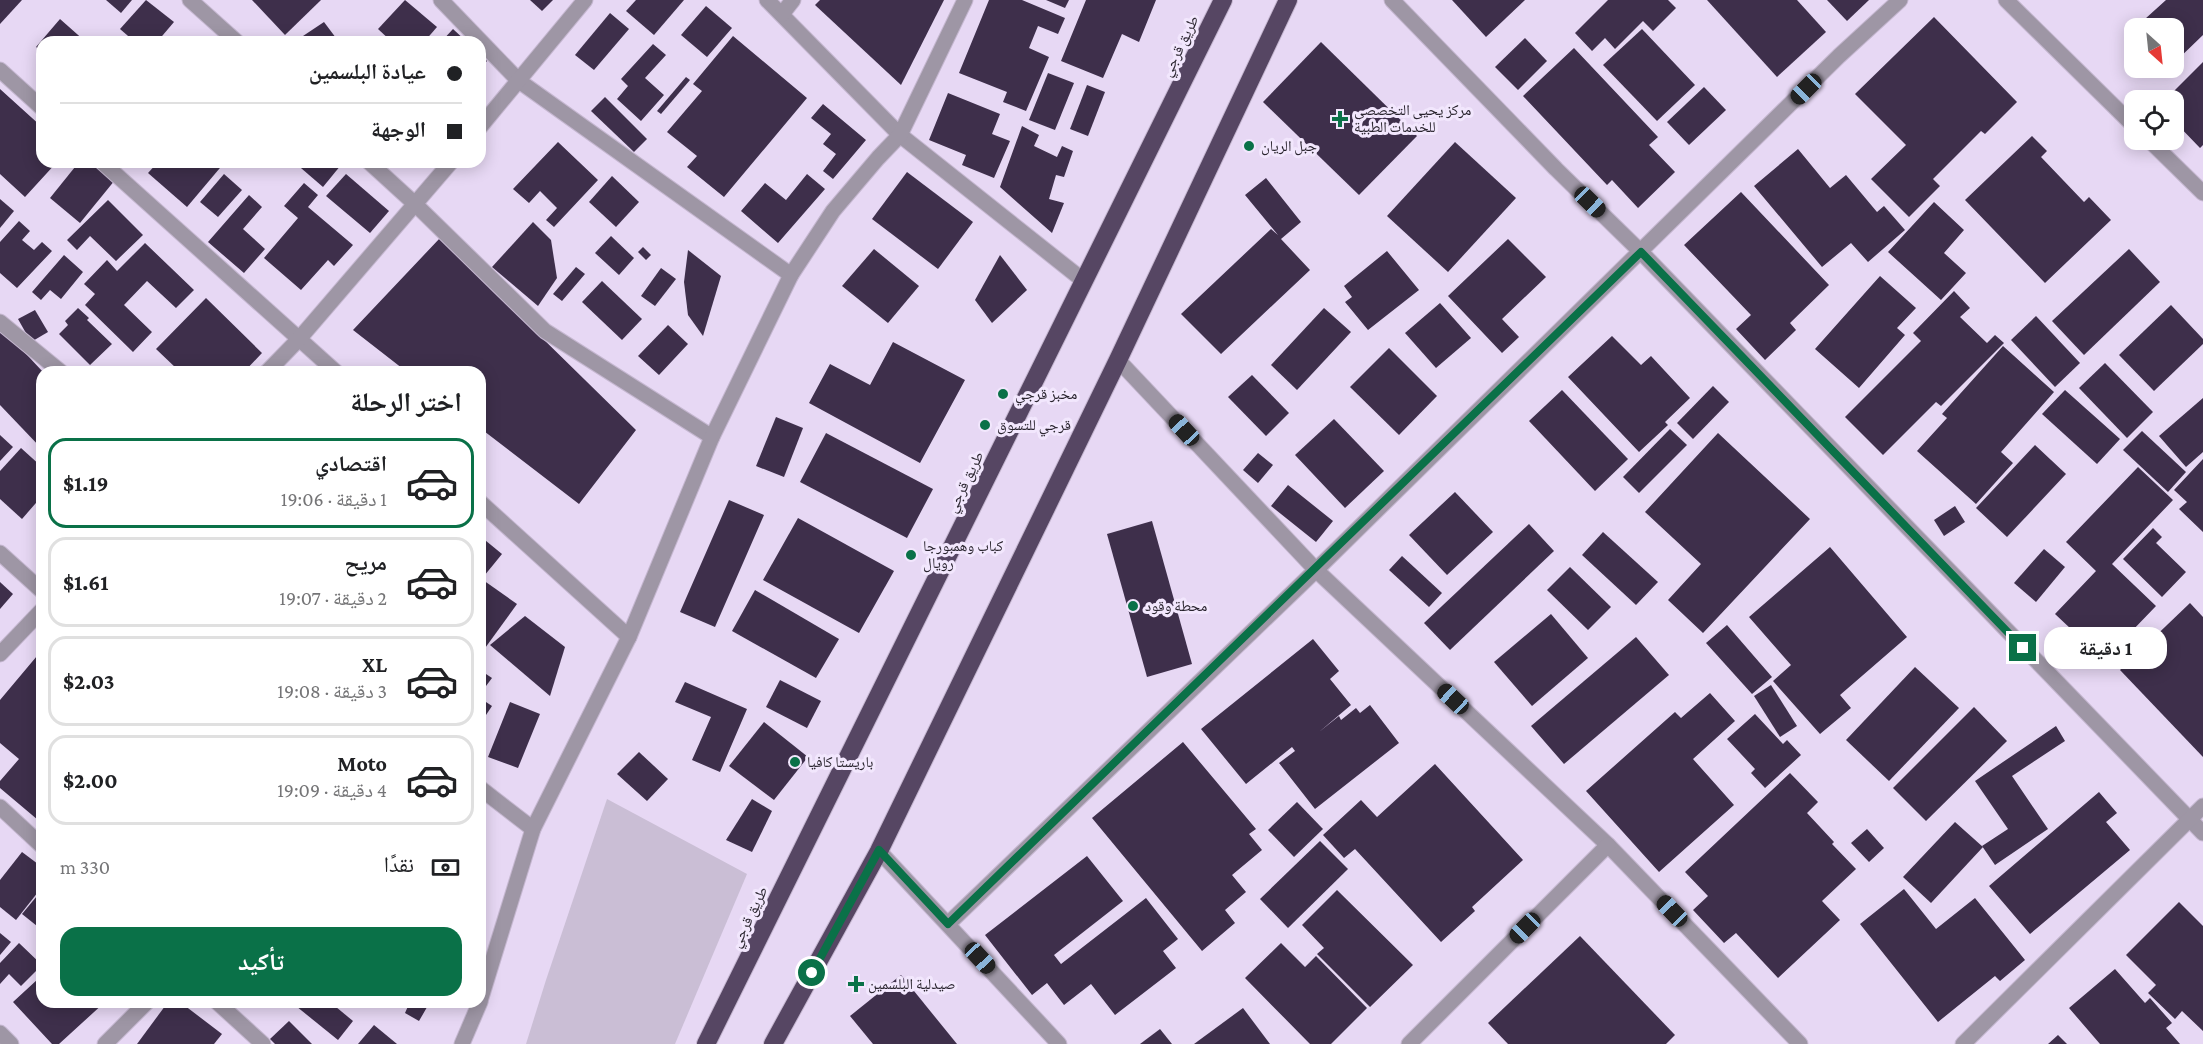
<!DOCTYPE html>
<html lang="ar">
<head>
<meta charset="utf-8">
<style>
	:root { --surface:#fff; --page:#f2f2f2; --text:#202124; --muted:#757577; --line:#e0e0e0; --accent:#0a7148 }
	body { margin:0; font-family:"Crimson Pro","Noto Naskh Arabic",serif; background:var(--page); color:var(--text); direction:rtl; height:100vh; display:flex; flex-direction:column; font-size:22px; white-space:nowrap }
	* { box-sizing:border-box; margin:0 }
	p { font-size:20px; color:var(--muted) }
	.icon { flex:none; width:33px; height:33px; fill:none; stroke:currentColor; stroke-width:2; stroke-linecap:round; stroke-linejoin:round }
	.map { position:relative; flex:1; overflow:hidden; direction:ltr }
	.panel { position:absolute; left:36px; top:366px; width:450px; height:642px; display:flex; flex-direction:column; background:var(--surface); border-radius:18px; box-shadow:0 3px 15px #0003; direction:rtl }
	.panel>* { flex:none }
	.guide { position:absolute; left:36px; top:36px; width:450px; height:132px; border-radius:18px; box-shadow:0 3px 15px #0003; direction:rtl; display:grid; align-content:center; height:132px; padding:0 24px; background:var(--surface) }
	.needle { width:39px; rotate:153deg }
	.tools { position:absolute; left:2124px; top:18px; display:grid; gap:12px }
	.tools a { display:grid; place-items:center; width:60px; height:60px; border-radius:12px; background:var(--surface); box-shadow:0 3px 15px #0003; font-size:30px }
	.end { position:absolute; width:27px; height:27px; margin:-14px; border:8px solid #0a7148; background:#fff; box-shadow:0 0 0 3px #fff }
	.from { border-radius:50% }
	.bubble { position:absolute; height:42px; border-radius:18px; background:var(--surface); box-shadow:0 3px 15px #0003; font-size:20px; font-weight:700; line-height:42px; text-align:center; direction:rtl }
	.car { position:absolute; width:18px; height:36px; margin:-18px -9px; border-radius:8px; box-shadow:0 0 4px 2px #0007; background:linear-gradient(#222 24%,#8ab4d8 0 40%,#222 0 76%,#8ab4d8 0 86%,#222 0) }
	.guide b { display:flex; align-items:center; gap:21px; height:57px; font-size:22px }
	.guide b+b { border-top:2px solid var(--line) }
	.guide i { width:15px; height:15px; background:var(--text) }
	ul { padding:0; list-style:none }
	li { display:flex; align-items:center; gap:18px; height:90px; margin:0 12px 9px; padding:0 12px; border:3px solid var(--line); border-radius:18px }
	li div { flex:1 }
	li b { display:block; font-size:22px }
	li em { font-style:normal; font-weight:700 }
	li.active { border-color:var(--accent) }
	li>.icon { width:54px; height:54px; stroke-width:1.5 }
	h2 { padding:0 24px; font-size:27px; line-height:72px }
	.pay { display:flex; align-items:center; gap:15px; height:66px; padding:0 24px; font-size:22px }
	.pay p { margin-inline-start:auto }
	.button { display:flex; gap:12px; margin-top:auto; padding:12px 24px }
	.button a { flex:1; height:69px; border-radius:18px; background:var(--accent); color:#fff; font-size:24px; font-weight:700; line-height:69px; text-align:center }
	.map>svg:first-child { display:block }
	.green { fill:#cabed5 }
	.building { fill:#3e2f4b }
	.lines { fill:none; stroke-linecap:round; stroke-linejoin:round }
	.minor-casing { stroke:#c5b7d0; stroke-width:17 }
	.highway-casing { stroke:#c5b7d0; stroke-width:20 }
	.minor { stroke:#9e96a5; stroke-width:15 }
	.highway { stroke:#564663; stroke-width:18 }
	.route { stroke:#0a7148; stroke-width:8 }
	.poi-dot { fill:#0a7148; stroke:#f2e7fd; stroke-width:2 }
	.labels { text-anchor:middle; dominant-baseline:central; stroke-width:6; stroke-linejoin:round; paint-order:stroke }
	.street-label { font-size:15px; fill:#28232d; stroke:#f2e7fd }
	.poi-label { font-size:15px; fill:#28232d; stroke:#f2e7fd; text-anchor:start }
</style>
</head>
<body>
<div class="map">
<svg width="2203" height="1044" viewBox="0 0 2203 1044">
	<rect width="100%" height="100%" fill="#e7d8f4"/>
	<polygon class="green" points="607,799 747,874 675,1044 526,1044 546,980"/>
	<g class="building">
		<polygon points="0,0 22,0 0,24"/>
		<polygon points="106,0 132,0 121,13"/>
		<polygon points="146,0 174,22 157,42 135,42 120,29"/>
		<polygon points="252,0 321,0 285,35"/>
		<polygon points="405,0 437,27 424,42 392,42 378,29"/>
		<polygon points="530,0 553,0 542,11"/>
		<polygon points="636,0 684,0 654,35 626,11"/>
		<polygon points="820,0 944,0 901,85 815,5"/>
		<polygon points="989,0 1022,0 1065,18 1058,34 1038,26 1029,48 1049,57 1026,111 1003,102 1007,92 959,73"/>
		<polygon points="1046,0 1069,0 1065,8"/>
		<polygon points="1086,0 1156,0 1139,42 1122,34 1103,78 1061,61"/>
		<polygon points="1452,0 1525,0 1486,37"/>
		<polygon points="1608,0 1668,0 1676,8 1653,31 1643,21 1615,49 1605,38 1592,51 1575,33"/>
		<polygon points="1707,0 1797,0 1826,32 1777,77"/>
		<polygon points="1827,0 1869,0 1847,21"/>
		<polygon points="2166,0 2203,0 2203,35 2174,63 2174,28 2135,28"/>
		<polygon points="706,6 732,28 707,57 681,35"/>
		<polygon points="610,13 629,29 594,70 575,55"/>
		<polygon points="1934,17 2017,102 1985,134 1981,131 1933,179 1940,186 1909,217 1871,179 1906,145 1855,94"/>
		<polygon points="60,19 86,42 42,42 42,51 36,47"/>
		<polygon points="324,22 339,42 294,42"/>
		<polygon points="453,29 467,42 441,42"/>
		<polygon points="1642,29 1695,85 1657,121 1603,65"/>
		<polygon points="733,36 807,98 724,197 687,167 697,156 667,132 702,91 693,84"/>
		<polygon points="1525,38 1547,61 1518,90 1495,67"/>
		<polygon points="1321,42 1417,136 1359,195 1263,102"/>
		<polygon points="653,44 666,55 645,78 664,95 641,121 617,99 628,86 621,79"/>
		<polygon points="1574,48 1658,137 1649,145 1675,172 1638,208 1612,180 1607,185 1523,96"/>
		<polygon points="480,55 487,61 480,68"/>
		<polygon points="2203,62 2203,145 2200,148 2174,121 2174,100 2165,100"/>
		<polygon points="1048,73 1074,83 1055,130 1029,120"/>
		<polygon points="686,77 690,80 661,114 657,111"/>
		<polygon points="1087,85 1105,92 1088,136 1070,129"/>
		<polygon points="1704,87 1726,110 1689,145 1667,122"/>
		<polygon points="0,89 42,127 42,162 57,162 25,197 0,174"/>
		<polygon points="948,93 1000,114 992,134 1010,141 994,178 962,165 966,155 929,140"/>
		<polygon points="605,97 647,139 634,152 591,111"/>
		<polygon points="823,104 866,140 833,179 823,171 836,154 823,144 831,134 811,118"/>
		<polygon points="1022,126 1039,135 1034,146 1057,157 1062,146 1073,151 1064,177 1056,175 1049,199 1064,203 1052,233 1000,187"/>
		<polygon points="2032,136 2047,151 2041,157 2084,202 2089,197 2111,220 2045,283 1965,200"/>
		<polygon points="558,142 598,180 554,227 546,220 557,208 540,191 529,203 513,189"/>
		<polygon points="1455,142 1516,198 1448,272 1387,216"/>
		<polygon points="1798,149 1830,188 1846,175 1877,212 1884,206 1905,230 1868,262 1851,243 1822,267 1754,186"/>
		<polygon points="79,162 93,162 115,180 80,223 50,198"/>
		<polygon points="158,162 225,162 187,207 148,173"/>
		<polygon points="294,162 337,162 341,165 323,187"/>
		<polygon points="907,172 973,222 938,269 872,219"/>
		<polygon points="224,174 242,190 218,217 200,202"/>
		<polygon points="346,174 389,211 370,233 326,196"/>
		<polygon points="807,174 825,189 778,243 741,211 765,183 786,200"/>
		<polygon points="612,176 639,202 616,227 589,202"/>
		<polygon points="1266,178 1301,222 1281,239 1310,270 1221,354 1181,314 1271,229 1278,235 1245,195"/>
		<polygon points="304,183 318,195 308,207 353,245 334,266 328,260 301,290 264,258 298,218 284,206"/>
		<polygon points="1741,192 1829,285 1790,323 1796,330 1765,360 1736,329 1751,315 1684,245"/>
		<polygon points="249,195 262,207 243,229 265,249 244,273 208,242"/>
		<polygon points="0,199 14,211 0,228"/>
		<polygon points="108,200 143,235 116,261 90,236 77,250 67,240"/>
		<polygon points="1934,202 1964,230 1944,253 1966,273 1941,300 1888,252"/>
		<polygon points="19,221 30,231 22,240 34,250 42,242 52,251 17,288 0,273 0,242"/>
		<polygon points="533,222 551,240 557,278 538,306 492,267"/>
		<polygon points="611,236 634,258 619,275 595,253"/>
		<polygon points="440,238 636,430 579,504 480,428 480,372 407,372 353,330"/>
		<polygon points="1508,239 1546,277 1502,319 1519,337 1502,353 1448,296"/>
		<polygon points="145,243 194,290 176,308 147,281 124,305 152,332 133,352 85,305 95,294 84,284 107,260 117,271"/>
		<polygon points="643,247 651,255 646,260 638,252"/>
		<polygon points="874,249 919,286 888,323 842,286"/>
		<polygon points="2129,249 2160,282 2084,355 2052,321"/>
		<polygon points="688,250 721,276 703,336 688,315 684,282"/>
		<polygon points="1387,251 1419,290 1368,330 1345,302 1352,297 1344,286"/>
		<polygon points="64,255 83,272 61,299 50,290 41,300 32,292"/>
		<polygon points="1000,255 1027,290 992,323 975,300"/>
		<polygon points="576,267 585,274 562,301 553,294"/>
		<polygon points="661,268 676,279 655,306 641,296"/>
		<polygon points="1880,276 1916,308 1897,328 1905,335 1859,388 1815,349"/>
		<polygon points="602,281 642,319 622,340 582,302"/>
		<polygon points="1954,291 1970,308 1960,317 1987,343 1995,335 2004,343 1941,406 1936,402 1883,455 1845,417 1921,341 1913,333"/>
		<polygon points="206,298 262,353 244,372 174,372 177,369 156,349"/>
		<polygon points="1440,303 1471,338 1436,368 1405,333"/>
		<polygon points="2171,305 2203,339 2203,344 2154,391 2119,355"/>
		<polygon points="78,308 89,318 87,320 112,344 90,365 59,334 68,325 65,321"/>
		<polygon points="1324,308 1351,332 1297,390 1271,365"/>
		<polygon points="35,310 48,332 31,342 18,319"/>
		<polygon points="2036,316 2080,363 2055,387 2011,340"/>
		<polygon points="668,325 688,344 659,375 638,356"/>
		<polygon points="0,326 43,372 42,449 0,405"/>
		<polygon points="1612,336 1641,365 1651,356 1690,398 1665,422 1668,425 1639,452 1568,377"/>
		<polygon points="893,342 965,380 920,463 809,403 830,364 870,385"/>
		<polygon points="2003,346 2054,392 2001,452 2013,463 1976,504 1917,451 1947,418 1942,414"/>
		<polygon points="1389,348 1437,396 1399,435 1350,387"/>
		<polygon points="2105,363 2153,412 2127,438 2079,388"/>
		<polygon points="1252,375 1289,413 1266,436 1228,397"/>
		<polygon points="1713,386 1729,402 1693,439 1677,423"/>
		<polygon points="1562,390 1628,459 1595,491 1529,421"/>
		<polygon points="2065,390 2120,439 2097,464 2042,414"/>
		<polygon points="2203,398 2203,452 2186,467 2159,436"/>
		<polygon points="776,417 803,428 784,477 756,466"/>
		<polygon points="1334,419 1384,471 1345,508 1295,455"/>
		<polygon points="1670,429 1687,445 1639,493 1623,477"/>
		<polygon points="2142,431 2186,472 2168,492 2123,450"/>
		<polygon points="826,433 933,489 907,538 800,482"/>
		<polygon points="1718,433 1810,519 1703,633 1668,600 1701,564 1645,512"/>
		<polygon points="0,435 13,447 0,461"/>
		<polygon points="2035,445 2066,474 2007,537 1976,508"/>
		<polygon points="21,448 42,467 42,496 22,519 0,499 0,471"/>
		<polygon points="1258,453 1273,465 1258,483 1243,470"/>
		<polygon points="2203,459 2203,532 2179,509 2187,502 2174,490"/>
		<polygon points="2138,467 2173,500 2112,564 2156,606 2104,660 2055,614 2096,571 2066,542"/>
		<polygon points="1288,485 1333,521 1316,542 1271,506"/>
		<polygon points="1455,492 1493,532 1447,575 1409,535"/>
		<polygon points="729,500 764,515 715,627 680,612"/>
		<polygon points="1955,506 1965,522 1944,536 1934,520"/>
		<polygon points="798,518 894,571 859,633 763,580"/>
		<polygon points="1152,521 1192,664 1147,677 1107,534"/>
		<polygon points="1529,524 1554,551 1450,650 1424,623"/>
		<polygon points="2153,528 2162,537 2156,543 2186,572 2162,597 2123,559"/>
		<polygon points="1603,532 1658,582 1636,605 1582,555"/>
		<polygon points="480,536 502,554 480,581"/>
		<polygon points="1830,547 1907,637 1840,695 1851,708 1820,734 1773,681 1791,665 1749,617"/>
		<polygon points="2044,549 2065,567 2036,602 2014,583"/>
		<polygon points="1402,556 1442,593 1429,607 1389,570"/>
		<polygon points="1570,567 1611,607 1588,630 1547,590"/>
		<polygon points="483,580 517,604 480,655 480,584"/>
		<polygon points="0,582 13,594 0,609"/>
		<polygon points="755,590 839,639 816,678 732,631"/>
		<polygon points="2190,603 2203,617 2203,757 2120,670"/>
		<polygon points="1551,614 1588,658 1532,706 1494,662"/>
		<polygon points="525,616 565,647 550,696 490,645"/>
		<polygon points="1727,625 1772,677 1752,694 1706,643"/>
		<polygon points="1636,637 1669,675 1564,764 1531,726"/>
		<polygon points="1313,639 1339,671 1330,679 1351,705 1319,732 1339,716 1341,720 1356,708 1360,713 1370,705 1399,743 1315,809 1279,763 1295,751 1292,747 1246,784 1201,729"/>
		<polygon points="42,650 42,815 38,820 0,788 0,781 19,759 0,743 0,700"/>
		<polygon points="1915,667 1959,708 1889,781 1846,740"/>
		<polygon points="480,670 492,678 480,694"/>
		<polygon points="780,680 821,701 807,728 766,707"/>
		<polygon points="685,682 747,709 720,772 692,760 711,717 675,702"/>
		<polygon points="1771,685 1797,726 1780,737 1754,696"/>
		<polygon points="1710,693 1735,721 1693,759 1734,805 1659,872 1586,791 1675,712 1681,718"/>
		<polygon points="480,698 492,706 480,724"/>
		<polygon points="510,702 540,714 518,768 488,757"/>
		<polygon points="1974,707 2007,741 1926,821 1893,788"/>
		<polygon points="1755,714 1783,744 1787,740 1801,755 1765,788 1751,773 1755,769 1727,739"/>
		<polygon points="764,722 808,757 774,800 729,766"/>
		<polygon points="2056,726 2065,741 2012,776 2048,829 1995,865 1982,846 2008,829 1975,781"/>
		<polygon points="1183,742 1256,829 1249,834 1262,850 1232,875 1246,892 1225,910 1235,923 1202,951 1092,818"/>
		<polygon points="639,752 668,779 647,801 617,774"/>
		<polygon points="1435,764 1523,860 1472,907 1475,911 1441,942 1355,849 1344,858 1323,835 1361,800 1377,817"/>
		<polygon points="1790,773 1818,802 1807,813 1834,842 1832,844 1856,869 1822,901 1840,920 1778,978 1736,933 1724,943 1693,910 1708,896 1685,872"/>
		<polygon points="2099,792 2117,813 2106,822 2130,850 2030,934 1989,886"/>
		<polygon points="752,799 772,811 752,852 726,840"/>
		<polygon points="1297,802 1323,829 1294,857 1268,830"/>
		<polygon points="1955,822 1983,847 1931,903 1903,877"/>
		<polygon points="1867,829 1884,848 1869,862 1851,843"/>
		<polygon points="1320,841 1348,869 1288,928 1260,899"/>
		<polygon points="22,852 42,867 42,887 16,920 0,907 0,880"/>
		<polygon points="1087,856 1123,901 1054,955 1061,964 1146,898 1178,939 1163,951 1176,968 1115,1015 1091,984 1064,1005 1047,983 1032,995 985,935"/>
		<polygon points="1904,889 1936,929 1975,898 2025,960 2000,981 1995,976 1938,1022 1860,924"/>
		<polygon points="42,890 42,930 22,914"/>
		<polygon points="1337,890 1413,965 1370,1007 1317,954 1324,948 1302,925"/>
		<polygon points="2179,902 2203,926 2203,1031 2182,1011 2175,1019 2148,993 2156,985 2126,955"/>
		<polygon points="0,933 11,942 0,955"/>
		<polygon points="1580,936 1675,1035 1666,1044 1508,1044 1488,1023"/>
		<polygon points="19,943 42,965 21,986 9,974 0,984 0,963"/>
		<polygon points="1281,943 1305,967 1316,956 1367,1008 1331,1044 1310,1044 1245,978"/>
		<polygon points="2115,969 2145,1003 2150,998 2172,1023 2166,1028 2180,1044 2100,1044 2069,1008"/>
		<polygon points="901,975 957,1044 873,1044 850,1016"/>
		<polygon points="38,979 42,984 42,1002 105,1002 59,1044 52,1044 13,1002"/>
		<polygon points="168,1002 180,1002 222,1034 214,1044 137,1044"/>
		<polygon points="291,1002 330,1002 353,1021 338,1040"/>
		<polygon points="406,1002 430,1002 419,1021 405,1013 409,1004"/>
		<polygon points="1243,1008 1270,1044 1194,1044"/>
		<polygon points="289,1021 312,1044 275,1044 270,1039"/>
		<polygon points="374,1025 397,1044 358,1044"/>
		<polygon points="1160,1029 1172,1044 1140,1044"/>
		<polygon points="2058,1035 2067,1044 2048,1044"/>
	</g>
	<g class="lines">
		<g class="minor-casing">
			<g id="minor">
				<polyline points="190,0 237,42"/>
				<polyline points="441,0 519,81 791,275"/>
				<polyline points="767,0 900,135 1084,281"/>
				<polyline points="1392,0 1556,169 1641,252 2203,833"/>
				<polyline points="2006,0 2134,126"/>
				<polyline points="782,14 793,0"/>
				<polyline points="0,70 42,108"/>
				<polyline points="480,127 585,0"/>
				<polyline points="2149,140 2203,193"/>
				<polyline points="102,162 336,372"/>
				<polyline points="369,162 415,204 545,331 712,437"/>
				<polyline points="0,322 61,372"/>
				<polyline points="1118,360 1316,570 1608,845 1800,1044"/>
				<polyline points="267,372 299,339 451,162"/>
				<polyline points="480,502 629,637"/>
				<polyline points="0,553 42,591"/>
				<polyline points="0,654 42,610"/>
				<polyline points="480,788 533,829"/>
				<polyline points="0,807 42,846"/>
				<polyline points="879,851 1059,1044"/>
				<polyline points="948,924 1316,570 1839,56 1900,0"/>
				<polyline points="480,1001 533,829 629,637 712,437 791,275 833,211 878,158 900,135 965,0"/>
				<polyline points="217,1002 263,1044"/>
				<polyline points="0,1033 11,1044"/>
				<polyline points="105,1044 147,1002"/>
				<polyline points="462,1044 480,1002"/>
				<polyline points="1409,1044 1608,845"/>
				<polyline points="1963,1044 2203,806"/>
			</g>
		</g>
		<g class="highway-casing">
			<g id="highway">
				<polyline points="706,1044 1223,0"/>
				<polyline points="773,1044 879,851 1118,360 1288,0"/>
			</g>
		</g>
		<use href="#minor" class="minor"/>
		<use href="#highway" class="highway"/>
	</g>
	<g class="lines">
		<polyline class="route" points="812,973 879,850 948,924 1641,252 2023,648"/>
	</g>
	<g class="poi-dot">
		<path d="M1337 110h6v6h6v6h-6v6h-6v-6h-6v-6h6z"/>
		<circle cx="1249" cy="146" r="6"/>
		<circle cx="1003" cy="394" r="6"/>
		<circle cx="985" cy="425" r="6"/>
		<circle cx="911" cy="555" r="6"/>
		<circle cx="1133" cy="606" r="6"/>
		<circle cx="795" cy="762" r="6"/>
		<path d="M853 975h6v6h6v6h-6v6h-6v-6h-6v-6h6z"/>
	</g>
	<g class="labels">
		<g class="street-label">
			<text transform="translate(1180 46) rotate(-64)">طريق قرجي</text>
			<text transform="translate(965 482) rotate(-64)">طريق قرجي</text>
			<text transform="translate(749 917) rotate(-64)">طريق قرجي</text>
		</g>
		<g class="poi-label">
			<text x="1354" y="110">مركز يحيى التخصصي<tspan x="1354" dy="17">للخدمات الطبية</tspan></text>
			<text x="1261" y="146">جبل الريان</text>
			<text x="1015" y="394">مخبز قرجي</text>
			<text x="997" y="425">قرجي للتسوق</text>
			<text x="923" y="546">كباب وهمبورجا<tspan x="923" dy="17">رويال</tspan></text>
			<text x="1145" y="606">محطة وقود</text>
			<text x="807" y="762">باريستا كافيا</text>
			<text x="868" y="984">صيدلية البلسمين</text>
		</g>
	</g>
</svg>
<div class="tools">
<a><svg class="needle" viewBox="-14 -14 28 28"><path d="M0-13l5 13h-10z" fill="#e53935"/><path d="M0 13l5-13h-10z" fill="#757577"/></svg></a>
<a><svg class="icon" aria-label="locate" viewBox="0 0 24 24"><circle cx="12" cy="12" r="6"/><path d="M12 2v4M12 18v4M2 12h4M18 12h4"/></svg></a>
</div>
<i class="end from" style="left:812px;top:973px"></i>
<i class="end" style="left:2023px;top:648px"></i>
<div class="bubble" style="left:2044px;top:627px;width:123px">1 دقيقة</div>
<i class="car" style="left:1806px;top:89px;rotate:225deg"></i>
<i class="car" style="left:1590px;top:202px;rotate:134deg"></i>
<i class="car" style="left:1184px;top:430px;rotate:317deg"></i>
<i class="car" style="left:1453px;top:699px;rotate:313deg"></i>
<i class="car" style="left:1672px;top:911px;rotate:316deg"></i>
<i class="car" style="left:1525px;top:928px;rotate:225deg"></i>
<i class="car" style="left:980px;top:958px;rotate:137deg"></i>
<div class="guide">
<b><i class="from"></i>عيادة البلسمين</b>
<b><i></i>الوجهة</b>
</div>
<section class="panel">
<h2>اختر الرحلة</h2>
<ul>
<li class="active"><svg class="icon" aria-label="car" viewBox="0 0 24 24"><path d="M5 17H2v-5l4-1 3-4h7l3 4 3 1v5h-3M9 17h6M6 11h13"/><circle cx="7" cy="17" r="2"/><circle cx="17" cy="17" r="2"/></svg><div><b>اقتصادي</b><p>1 دقيقة · 19:06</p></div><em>$1.19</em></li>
<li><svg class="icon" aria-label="car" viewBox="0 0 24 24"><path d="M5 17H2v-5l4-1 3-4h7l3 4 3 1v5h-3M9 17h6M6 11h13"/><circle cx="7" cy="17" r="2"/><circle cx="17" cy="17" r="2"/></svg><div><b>مريح</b><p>2 دقيقة · 19:07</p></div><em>$1.61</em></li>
<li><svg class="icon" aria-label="car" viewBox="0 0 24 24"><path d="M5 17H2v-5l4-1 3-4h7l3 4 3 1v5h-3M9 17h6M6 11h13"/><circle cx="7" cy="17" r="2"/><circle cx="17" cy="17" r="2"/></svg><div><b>XL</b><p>3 دقيقة · 19:08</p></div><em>$2.03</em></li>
<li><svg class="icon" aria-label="car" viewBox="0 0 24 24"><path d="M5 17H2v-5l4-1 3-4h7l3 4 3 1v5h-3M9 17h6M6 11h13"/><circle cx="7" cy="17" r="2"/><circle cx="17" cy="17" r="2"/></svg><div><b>Moto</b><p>4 دقيقة · 19:09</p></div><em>$2.00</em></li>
</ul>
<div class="pay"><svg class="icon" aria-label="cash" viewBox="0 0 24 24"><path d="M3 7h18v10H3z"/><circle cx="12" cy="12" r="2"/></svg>نقدًا<p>330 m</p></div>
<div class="button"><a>تأكيد</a></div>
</section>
</div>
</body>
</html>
